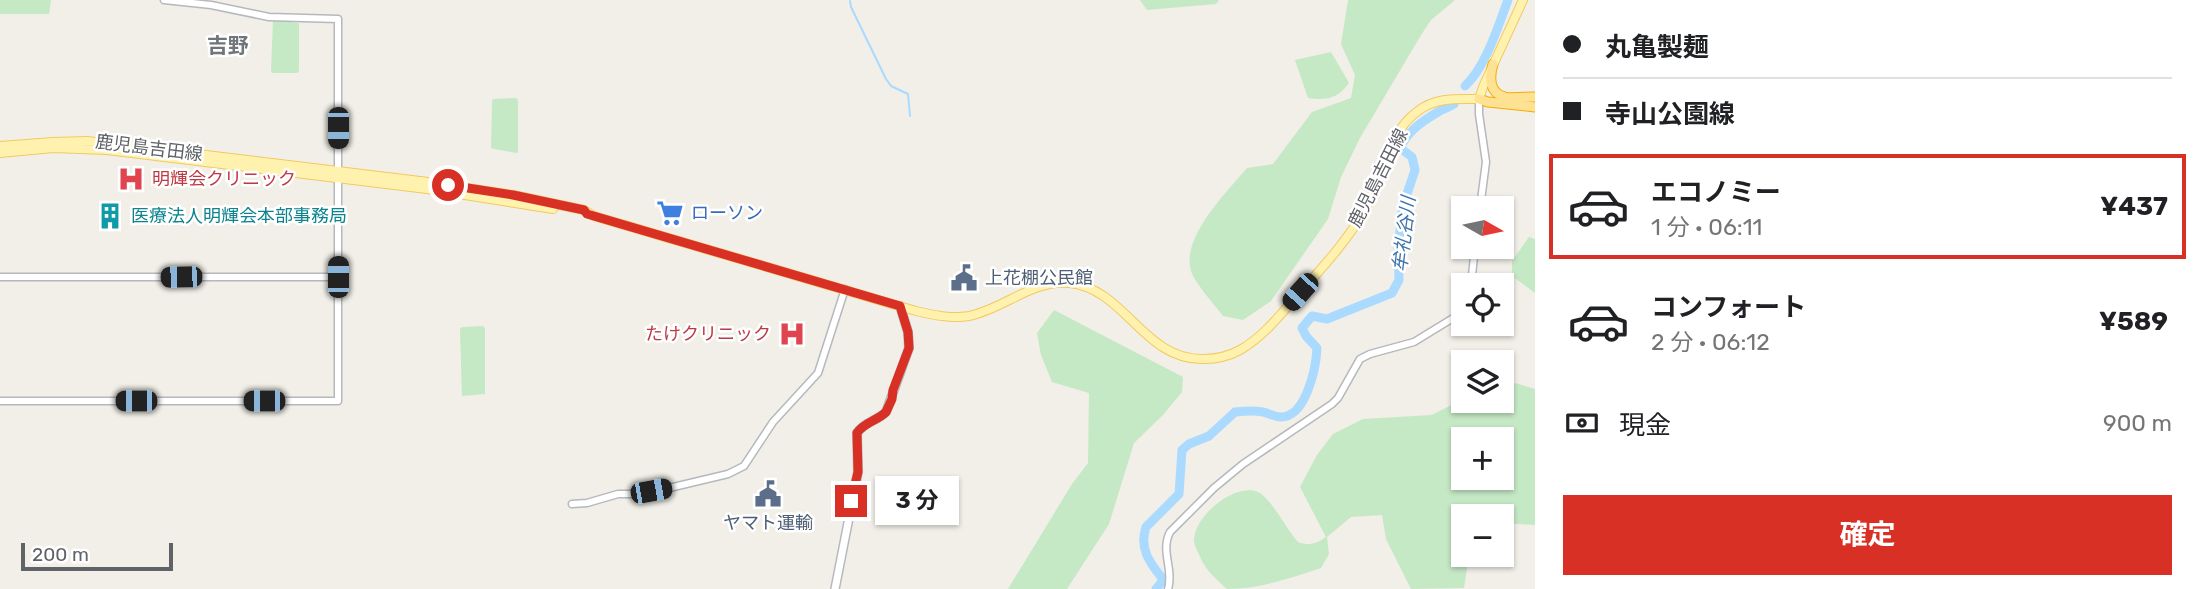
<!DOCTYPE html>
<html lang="ja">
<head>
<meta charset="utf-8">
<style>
	:root { --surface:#fff; --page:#f6f6f6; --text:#202124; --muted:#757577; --line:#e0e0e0; --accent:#d93025 }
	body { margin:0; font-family:Rubik,"Noto Sans JP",sans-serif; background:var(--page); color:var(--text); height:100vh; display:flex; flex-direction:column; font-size:26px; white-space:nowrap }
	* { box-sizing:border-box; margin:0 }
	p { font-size:23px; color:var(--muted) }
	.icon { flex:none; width:38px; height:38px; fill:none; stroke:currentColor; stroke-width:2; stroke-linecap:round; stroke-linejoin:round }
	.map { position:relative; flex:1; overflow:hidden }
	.panel { display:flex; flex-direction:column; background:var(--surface); width:665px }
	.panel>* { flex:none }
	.hud { display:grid; align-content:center; height:154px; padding:0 28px; background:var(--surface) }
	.needle { width:46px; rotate:99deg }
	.controls { position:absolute; left:1451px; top:196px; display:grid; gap:14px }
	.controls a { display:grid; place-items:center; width:63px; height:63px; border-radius:0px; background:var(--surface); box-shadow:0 2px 5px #0004; font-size:35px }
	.scale { position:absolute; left:21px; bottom:18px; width:152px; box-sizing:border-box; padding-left:7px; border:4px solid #5f6368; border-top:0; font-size:19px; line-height:24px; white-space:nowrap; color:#5f6368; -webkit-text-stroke:5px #fff; paint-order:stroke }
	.end { position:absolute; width:32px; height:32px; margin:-16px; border:9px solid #d93025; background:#fff; box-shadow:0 0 0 4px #fff }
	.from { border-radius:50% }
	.bubble { position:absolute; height:49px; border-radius:0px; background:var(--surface); box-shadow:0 2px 5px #0004; font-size:23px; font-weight:700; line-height:49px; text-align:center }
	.car { position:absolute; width:21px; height:42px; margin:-21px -10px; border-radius:9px; box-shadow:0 0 5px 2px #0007; background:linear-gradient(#222 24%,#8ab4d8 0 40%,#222 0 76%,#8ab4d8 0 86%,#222 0) }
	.hud b { display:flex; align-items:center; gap:24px; height:66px; font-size:26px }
	.hud b+b { border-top:2px solid var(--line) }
	.hud i { width:18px; height:18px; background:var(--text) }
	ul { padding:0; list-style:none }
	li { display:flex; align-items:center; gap:21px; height:105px; margin:0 14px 10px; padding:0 14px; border:4px solid transparent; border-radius:0px }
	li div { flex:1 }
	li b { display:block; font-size:26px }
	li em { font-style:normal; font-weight:700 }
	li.selected { border-color:var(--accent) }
	li>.icon { width:63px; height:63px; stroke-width:1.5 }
	.pay { display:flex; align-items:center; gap:18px; height:77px; padding:0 28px; font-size:26px }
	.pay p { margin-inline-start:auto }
	.cta { display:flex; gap:14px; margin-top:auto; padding:14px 28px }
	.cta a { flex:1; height:80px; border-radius:0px; background:var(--accent); color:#fff; font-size:28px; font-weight:700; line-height:80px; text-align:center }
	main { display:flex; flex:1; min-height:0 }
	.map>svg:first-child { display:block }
	.green { fill:#c5e8c5; fill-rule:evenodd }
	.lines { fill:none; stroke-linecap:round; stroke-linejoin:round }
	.stream { stroke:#aadaff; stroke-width:2 }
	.river { stroke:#aadaff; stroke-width:9 }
	.tertiary-casing { stroke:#b5b8bc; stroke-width:9 }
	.secondary-casing { stroke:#b6babf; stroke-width:10 }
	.primary-casing { stroke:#f2c960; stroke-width:10 }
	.motorway-casing { stroke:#f9ab00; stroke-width:11 }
	.tertiary { stroke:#fff; stroke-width:6 }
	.secondary { stroke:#fff; stroke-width:7 }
	.primary { stroke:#fff2af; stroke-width:8 }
	.motorway { stroke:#fde293; stroke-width:9 }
	.route { stroke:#d93025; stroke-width:9 }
	.labels { text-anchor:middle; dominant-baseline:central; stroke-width:5; stroke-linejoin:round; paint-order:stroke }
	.street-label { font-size:18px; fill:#5f6368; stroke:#fff }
	.health-label { font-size:18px; fill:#be3a42; stroke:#fff; text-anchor:start }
	.shop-label { font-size:18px; fill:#366cbe; stroke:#fff; text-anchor:start }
	.culture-label { font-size:18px; fill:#0d838f; stroke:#fff; text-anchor:start }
	.service-label { font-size:18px; fill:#4e5e75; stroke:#fff; text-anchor:start }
	.water-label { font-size:19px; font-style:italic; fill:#4174aa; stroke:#fff }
	.quarter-label { font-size:21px; font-weight:bold; fill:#70757a; stroke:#fff }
</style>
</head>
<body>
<main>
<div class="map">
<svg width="1535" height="589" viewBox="0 0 1535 589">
	<rect width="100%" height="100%" fill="#f1efe8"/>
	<g class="green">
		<polygon points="0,0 51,0 49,14 0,14"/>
		<polygon points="1140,0 1219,0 1216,4 1147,10"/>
		<path d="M1348,0H1455L1431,20L1421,35L1360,138L1341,177L1328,219L1271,301L1243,320L1223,316C1213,303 1201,290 1193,276C1176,242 1226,193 1247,168L1273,164L1312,112L1351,98L1355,75L1341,44Z"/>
		<polygon points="273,20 298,23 299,24 299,71 297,73 273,73 271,72"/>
		<path d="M1331,52L1349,83C1338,98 1327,101 1308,98L1295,60Z"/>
		<polygon points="516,98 518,100 518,152 517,153 494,149 491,148 492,101 493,99"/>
		<polygon points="1529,237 1535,239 1535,293 1512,276 1512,261"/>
		<polygon points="1054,310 1183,377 1182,392 1163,415 1134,443 1109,524 1067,589 1008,589 1072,484 1088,463 1089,393 1052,382 1041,355 1037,333"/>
		<polygon points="483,326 485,328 485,394 462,396 460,328 463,327"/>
		<path d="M1515,383L1535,389V525L1502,523V516H1463V555H1469L1464,588L1411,589L1386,539L1382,515L1351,517L1327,537L1329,554L1321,568C1290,578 1260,589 1227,589C1213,576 1205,570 1198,552C1197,551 1194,542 1194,542C1193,516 1235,482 1258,492C1271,498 1287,530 1298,542C1309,546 1316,544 1326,537L1300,487L1317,455L1333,434L1363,419L1432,415L1463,399V401H1502V385ZM1463,439H1502V478H1463Z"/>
	</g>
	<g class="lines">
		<polyline class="stream" points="850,1 851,7 886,79 891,86 908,94 910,116"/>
		<g class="river">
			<path d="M1465,86C1486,67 1498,26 1508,0"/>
			<path d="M1156,589L1161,583L1162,578C1149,562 1139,548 1146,527L1179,494L1182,450L1189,444L1209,436L1235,412C1244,411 1254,410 1263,412C1269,413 1274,417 1280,417C1306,418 1316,368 1317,348L1306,336L1302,328L1312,316L1327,319L1392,293L1399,280L1398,248L1403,206L1415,170L1412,157L1400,148C1408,131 1421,122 1438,112C1444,108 1448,108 1454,104"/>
		</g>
		<g class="tertiary-casing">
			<g id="tertiary">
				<polyline points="1479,99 1479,114 1486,162 1480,208"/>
				<polyline points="0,277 338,277"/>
				<polyline points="1471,285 1475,247"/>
				<polyline points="0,401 338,401 338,19 269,17 211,5 164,0"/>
				<polyline points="572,504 587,503 618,494 637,494 665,489 728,474 744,466 773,422 818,373 845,289"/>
				<path d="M1168,589C1174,569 1160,551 1170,532L1214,488L1243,464L1332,404L1338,398L1360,359L1370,354L1414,342L1463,312"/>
			</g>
		</g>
		<g class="secondary-casing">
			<path id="secondary" d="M835,589L858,472L857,433C864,422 877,421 886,412L909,348L908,332L900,306"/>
		</g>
		<g class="primary-casing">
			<g id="primary">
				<path d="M0,146L53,142L87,141L115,144L428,182L513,195L584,210L594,216L916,311C933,315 952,319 969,316C1004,309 1031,280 1069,283C1125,288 1144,361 1204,359C1216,359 1229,356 1240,350C1263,337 1280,315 1297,296C1322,268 1348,240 1366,208C1383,176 1387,133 1418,111C1436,97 1457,99 1479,99L1483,87L1523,0"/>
				<polyline points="0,153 53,148 107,150 427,189 553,209"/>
			</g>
		</g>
		<g class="motorway-casing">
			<g id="motorway">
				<path d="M1493,64C1489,78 1489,93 1505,97"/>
				<polyline points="1502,98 1535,97"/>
				<polyline points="1479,99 1488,102 1535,107"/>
			</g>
		</g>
		<use href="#tertiary" class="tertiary"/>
		<use href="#secondary" class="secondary"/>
		<use href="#primary" class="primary"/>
		<use href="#motorway" class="motorway"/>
	</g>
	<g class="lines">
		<path class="route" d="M448,185L513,195L584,210L587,214L900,306L908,332L909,348L893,390L892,399L886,412C877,421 864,422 857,433L858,472L851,501"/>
	</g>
	<defs>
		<g id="hospital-bare" transform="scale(2.1)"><path d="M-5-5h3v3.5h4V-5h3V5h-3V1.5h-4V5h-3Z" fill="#e0444e" stroke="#fff" stroke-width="2.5" paint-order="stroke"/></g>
		<g id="supermarket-bare" transform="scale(2.1)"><path d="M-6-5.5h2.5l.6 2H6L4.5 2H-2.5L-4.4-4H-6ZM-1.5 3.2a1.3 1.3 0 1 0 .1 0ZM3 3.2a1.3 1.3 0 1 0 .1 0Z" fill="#3f7fe0" stroke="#fff" stroke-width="2.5" paint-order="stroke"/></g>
		<g id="building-bare" transform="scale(2.1)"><path d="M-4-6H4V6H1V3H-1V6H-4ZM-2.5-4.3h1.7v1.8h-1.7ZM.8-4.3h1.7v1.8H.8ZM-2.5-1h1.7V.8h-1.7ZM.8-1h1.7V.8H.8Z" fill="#0f9aa8" stroke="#fff" stroke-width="2.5" paint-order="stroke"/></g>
		<g id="civic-bare" transform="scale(2.1)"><path d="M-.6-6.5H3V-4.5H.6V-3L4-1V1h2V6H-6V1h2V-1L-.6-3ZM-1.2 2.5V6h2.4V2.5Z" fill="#5c6f8a" stroke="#fff" stroke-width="2.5" paint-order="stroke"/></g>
	</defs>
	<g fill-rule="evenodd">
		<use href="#hospital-bare" x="131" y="179"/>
		<use href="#supermarket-bare" x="670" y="213"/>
		<use href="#building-bare" x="110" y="216"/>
		<use href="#civic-bare" x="964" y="278"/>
		<use href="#hospital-bare" x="792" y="334"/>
		<use href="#civic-bare" x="768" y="494"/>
	</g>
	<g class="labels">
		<g class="street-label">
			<text transform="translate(149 148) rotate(7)">鹿児島吉田線</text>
			<text transform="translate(1378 178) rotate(-63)">鹿児島吉田線</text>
		</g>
		<g class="health-label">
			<text x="152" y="179">明輝会クリニック</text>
			<text x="771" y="334" text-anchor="end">たけクリニック</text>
		</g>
		<g class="shop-label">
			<text x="691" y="213">ローソン</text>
		</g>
		<g class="culture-label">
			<text x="131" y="216">医療法人明輝会本部事務局</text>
		</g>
		<g class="service-label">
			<text x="985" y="278">上花棚公民館</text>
			<text x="768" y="523" text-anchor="middle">ヤマト運輸</text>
		</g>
		<g class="water-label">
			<text transform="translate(1404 234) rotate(-83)">牟礼谷川</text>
		</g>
		<g class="quarter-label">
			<text x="228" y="45">吉野</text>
		</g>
	</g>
</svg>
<div class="controls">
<a><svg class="needle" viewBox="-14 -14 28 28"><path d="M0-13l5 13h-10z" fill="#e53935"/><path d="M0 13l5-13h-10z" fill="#757577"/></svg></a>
<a><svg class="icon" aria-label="locate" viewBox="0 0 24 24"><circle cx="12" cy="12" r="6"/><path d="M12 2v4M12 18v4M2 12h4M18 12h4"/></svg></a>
<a><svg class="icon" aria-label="layers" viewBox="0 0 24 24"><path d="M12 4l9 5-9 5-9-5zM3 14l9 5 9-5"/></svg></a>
<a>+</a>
<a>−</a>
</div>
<div class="scale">200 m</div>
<i class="end from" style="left:448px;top:185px"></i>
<i class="end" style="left:851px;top:501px"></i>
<div class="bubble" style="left:875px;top:476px;width:84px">3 分</div>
<i class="car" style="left:338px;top:128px;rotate:180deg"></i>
<i class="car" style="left:181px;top:277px;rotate:269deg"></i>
<i class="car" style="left:338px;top:277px;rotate:0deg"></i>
<i class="car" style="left:1300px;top:292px;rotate:222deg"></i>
<i class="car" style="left:136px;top:401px;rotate:270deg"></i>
<i class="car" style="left:264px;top:401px;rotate:270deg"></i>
<i class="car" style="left:651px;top:491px;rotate:80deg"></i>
</div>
<section class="panel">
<div class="hud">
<b><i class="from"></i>丸亀製麺</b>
<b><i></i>寺山公園線</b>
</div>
<ul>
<li class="selected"><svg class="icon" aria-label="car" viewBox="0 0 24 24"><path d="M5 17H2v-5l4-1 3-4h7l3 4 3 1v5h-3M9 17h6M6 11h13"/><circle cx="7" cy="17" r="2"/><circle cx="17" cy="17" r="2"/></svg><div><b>エコノミー</b><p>1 分 · 06:11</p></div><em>¥437</em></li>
<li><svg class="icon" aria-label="car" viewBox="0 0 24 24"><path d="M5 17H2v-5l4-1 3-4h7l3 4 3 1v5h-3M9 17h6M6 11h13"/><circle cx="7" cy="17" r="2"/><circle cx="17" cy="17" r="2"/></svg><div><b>コンフォート</b><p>2 分 · 06:12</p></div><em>¥589</em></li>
</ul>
<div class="pay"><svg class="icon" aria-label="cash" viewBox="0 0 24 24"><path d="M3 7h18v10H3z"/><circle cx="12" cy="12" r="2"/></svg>現金<p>900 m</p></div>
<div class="cta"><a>確定</a></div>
</section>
</main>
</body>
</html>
